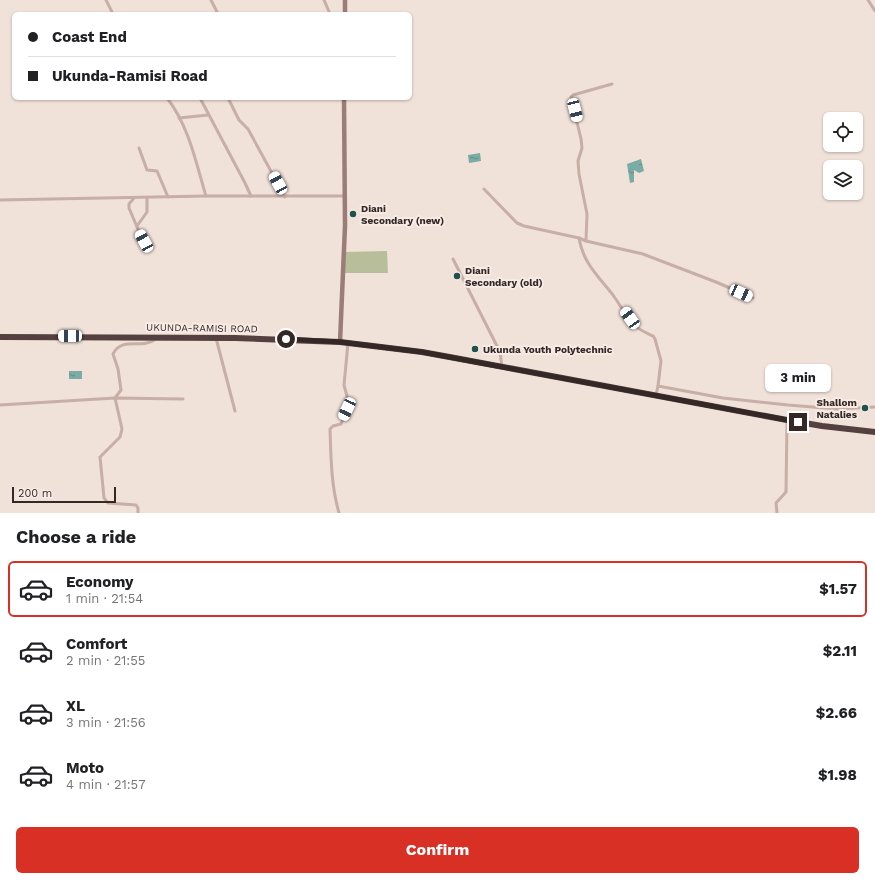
<!DOCTYPE html>
<html lang="en">
<head>
<meta charset="utf-8">
<style>
	:root { --surface:#fff; --page:#f2f2f2; --text:#202124; --muted:#757577; --line:#e0e0e0; --accent:#d93025 }
	body { margin:0; font-family:"Work Sans",sans-serif; background:var(--page); color:var(--text); height:100vh; display:flex; flex-direction:column; font-size:15px; white-space:nowrap }
	* { box-sizing:border-box; margin:0 }
	p { font-size:13px; color:var(--muted) }
	.icon { flex:none; width:22px; height:22px; fill:none; stroke:currentColor; stroke-width:2; stroke-linecap:round; stroke-linejoin:round }
	.map { position:relative; height:513px; overflow:hidden }
	.drawer { display:flex; flex-direction:column; background:var(--surface); flex:1 }
	.drawer>* { flex:none }
	.hud { position:absolute; left:12px; top:12px; width:400px; height:88px; border-radius:6px; box-shadow:0 1px 3px #0004; display:grid; align-content:center; height:88px; padding:0 16px; background:var(--surface) }
	.controls { position:absolute; left:823px; top:112px; display:grid; gap:8px }
	.controls a { display:grid; place-items:center; width:40px; height:40px; border-radius:6px; background:var(--surface); box-shadow:0 1px 3px #0004; font-size:20px }
	.scale { position:absolute; left:12px; bottom:10px; width:104px; box-sizing:border-box; padding-left:4px; border:2px solid #332826; border-top:0; font-size:11px; line-height:14px; white-space:nowrap; color:#332826; -webkit-text-stroke:3px #f8ebe5; paint-order:stroke }
	.end { position:absolute; width:18px; height:18px; margin:-9px; border:5px solid #332826; background:#fff; box-shadow:0 0 0 2px #fff }
	.from { border-radius:50% }
	.bubble { position:absolute; height:28px; border-radius:6px; background:var(--surface); box-shadow:0 1px 3px #0004; font-size:13px; font-weight:700; line-height:28px; text-align:center }
	.car { position:absolute; width:12px; height:24px; margin:-12px -6px; border-radius:5px; box-shadow:0 0 3px 1px #0007; background:linear-gradient(#fff 24%,#345 0 40%,#fff 0 76%,#345 0 86%,#fff 0) }
	.hud b { display:flex; align-items:center; gap:14px; height:38px; font-size:15px }
	.hud b+b { border-top:1px solid var(--line) }
	.hud i { width:10px; height:10px; background:var(--text) }
	ul { padding:0; list-style:none }
	li { display:flex; align-items:center; gap:12px; height:56px; margin:0 8px 6px; padding:0 8px; border:2px solid transparent; border-radius:6px }
	li div { flex:1 }
	li b { display:block; font-size:15px }
	li em { font-style:normal; font-weight:700 }
	li.on { border-color:var(--accent) }
	li>.icon { width:36px; height:36px; stroke-width:1.5 }
	h2 { padding:0 16px; font-size:18px; line-height:48px }
	.cta { display:flex; gap:8px; margin-top:auto; padding:8px 16px }
	.cta a { flex:1; height:46px; border-radius:6px; background:var(--accent); color:#fff; font-size:16px; font-weight:700; line-height:46px; text-align:center }
	.map>svg:first-child { display:block }
	.pitch { fill:#b9be9a }
	.water { fill:url(#water-ripples) }
	.lines { fill:none; stroke-linecap:round; stroke-linejoin:round }
	.street { stroke:#c7aea6; stroke-width:3 }
	.secondary { stroke:#9b7d77; stroke-width:4.5 }
	.highway { stroke:#54403e; stroke-width:6 }
	.route { stroke:#332826; stroke-width:5 }
	.poi-dot { fill:#1e534c; stroke:#f8ebe5; stroke-width:1.5 }
	.labels { text-anchor:middle; dominant-baseline:central; stroke-width:4; stroke-linejoin:round; paint-order:stroke }
	.poi-label { font-size:10px; font-weight:bold; fill:#332826; stroke:#f8ebe5; text-anchor:start }
	.street-label { font-size:10px; fill:#332826; stroke:#f8ebe5 }
</style>
</head>
<body>
<div class="map">
<svg width="875" height="513" viewBox="0 0 875 513">
	<defs>
		<pattern id="water-ripples" width="26" height="14" patternUnits="userSpaceOnUse"><rect width="26" height="14" fill="#79aca4"/><path d="M2 4q2-2 4 0t4 0M15 11q2-2 4 0t4 0" fill="none" stroke="#648c85"/></pattern>
	</defs>
	<rect width="100%" height="100%" fill="#f0e1d9"/>
	<polygon class="pitch" points="387,251 388,273 345,273 344,252"/>
	<g class="water">
		<polygon points="480,153 481,161 469,163 468,155"/>
		<polygon points="641,159 644,171 639,173 634,170 634,182 630,183 627,164"/>
		<rect x="69" y="371" width="13" height="8"/>
	</g>
	<g class="lines">
		<g class="street">
			<polyline points="106,0 113,14"/>
			<polyline points="211,0 218,14"/>
			<polyline points="324,0 330,14"/>
			<polyline points="868,0 875,11"/>
			<path d="M167,98C189,126 196,163 206,196"/>
			<polyline points="200,98 245,183 251,196"/>
			<polyline points="228,98 239,120 248,129 285,197"/>
			<polyline points="179,118 208,115"/>
			<polyline points="139,148 147,170 157,171 168,197"/>
			<polyline points="484,189 517,223 524,226 579,238 586,241 643,254 716,282 753,298"/>
			<polyline points="134,198 129,204 129,208 140,234 146,245"/>
			<polyline points="0,200 206,196 345,196"/>
			<polyline points="137,226 147,212 147,198"/>
			<path d="M579,238C583,263 598,276 613,295C620,305 626,316 634,325C639,330 647,333 653,336L655,339L661,361L658,386"/>
			<polyline points="586,241 587,214 579,174 578,161 582,148 581,139 571,97 573,95 612,84"/>
			<polyline points="453,259 500,352 502,367"/>
			<polyline points="216,338 235,411"/>
			<polyline points="656,395 658,386 723,398 788,405 837,409 875,407"/>
			<polyline points="0,405 115,398 183,399"/>
			<path d="M138,513V508L136,505L108,503L104,498L100,457L120,437L122,429L115,398L121,390L118,369L113,354C122,336 141,350 156,339"/>
			<path d="M339,513C331,485 331,458 330,429L333,426L341,424L347,409L348,400L344,385L348,343"/>
			<polyline points="777,513 776,503 786,492 787,420"/>
		</g>
		<g class="secondary">
			<polyline points="345,14 345,0"/>
			<polyline points="340,342 345,226 344,98"/>
		</g>
		<polyline class="highway" points="0,337 235,338 340,342 422,352 455,358 787,420 822,426 875,432"/>
	</g>
	<g class="lines">
		<polyline class="route" points="286,339 340,342 422,352 798,422"/>
	</g>
	<g class="poi-dot">
		<circle cx="353" cy="214" r="4"/>
		<circle cx="457" cy="276" r="4"/>
		<circle cx="475" cy="349" r="4"/>
		<circle cx="865" cy="408" r="4"/>
	</g>
	<g class="labels">
		<g class="poi-label">
			<text x="361" y="208">Diani<tspan x="361" dy="12">Secondary (new)</tspan></text>
			<text x="465" y="270">Diani<tspan x="465" dy="12">Secondary (old)</tspan></text>
			<text x="483" y="349">Ukunda Youth Polytechnic</text>
			<text x="857" y="402" text-anchor="end">Shallom<tspan x="857" dy="12">Natalies</tspan></text>
		</g>
		<g class="street-label">
			<text transform="translate(202 328) rotate(1)">UKUNDA-RAMISI ROAD</text>
		</g>
	</g>
</svg>
<div class="controls">
<a><svg class="icon" aria-label="locate" viewBox="0 0 24 24"><circle cx="12" cy="12" r="6"/><path d="M12 2v4M12 18v4M2 12h4M18 12h4"/></svg></a>
<a><svg class="icon" aria-label="layers" viewBox="0 0 24 24"><path d="M12 4l9 5-9 5-9-5zM3 14l9 5 9-5"/></svg></a>
</div>
<div class="scale">200 m</div>
<i class="end from" style="left:286px;top:339px"></i>
<i class="end" style="left:798px;top:422px"></i>
<div class="bubble" style="left:765px;top:364px;width:66px">3 min</div>
<i class="car" style="left:575px;top:110px;rotate:166deg"></i>
<i class="car" style="left:278px;top:183px;rotate:331deg"></i>
<i class="car" style="left:144px;top:241px;rotate:331deg"></i>
<i class="car" style="left:741px;top:293px;rotate:114deg"></i>
<i class="car" style="left:630px;top:318px;rotate:325deg"></i>
<i class="car" style="left:70px;top:336px;rotate:270deg"></i>
<i class="car" style="left:347px;top:409px;rotate:205deg"></i>
<div class="hud">
<b><i class="from"></i>Coast End</b>
<b><i></i>Ukunda-Ramisi Road</b>
</div>
</div>
<section class="drawer">
<h2>Choose a ride</h2>
<ul>
<li class="on"><svg class="icon" aria-label="car" viewBox="0 0 24 24"><path d="M5 17H2v-5l4-1 3-4h7l3 4 3 1v5h-3M9 17h6M6 11h13"/><circle cx="7" cy="17" r="2"/><circle cx="17" cy="17" r="2"/></svg><div><b>Economy</b><p>1 min · 21:54</p></div><em>$1.57</em></li>
<li><svg class="icon" aria-label="car" viewBox="0 0 24 24"><path d="M5 17H2v-5l4-1 3-4h7l3 4 3 1v5h-3M9 17h6M6 11h13"/><circle cx="7" cy="17" r="2"/><circle cx="17" cy="17" r="2"/></svg><div><b>Comfort</b><p>2 min · 21:55</p></div><em>$2.11</em></li>
<li><svg class="icon" aria-label="car" viewBox="0 0 24 24"><path d="M5 17H2v-5l4-1 3-4h7l3 4 3 1v5h-3M9 17h6M6 11h13"/><circle cx="7" cy="17" r="2"/><circle cx="17" cy="17" r="2"/></svg><div><b>XL</b><p>3 min · 21:56</p></div><em>$2.66</em></li>
<li><svg class="icon" aria-label="car" viewBox="0 0 24 24"><path d="M5 17H2v-5l4-1 3-4h7l3 4 3 1v5h-3M9 17h6M6 11h13"/><circle cx="7" cy="17" r="2"/><circle cx="17" cy="17" r="2"/></svg><div><b>Moto</b><p>4 min · 21:57</p></div><em>$1.98</em></li>
</ul>
<div class="cta"><a>Confirm</a></div>
</section>
</body>
</html>
